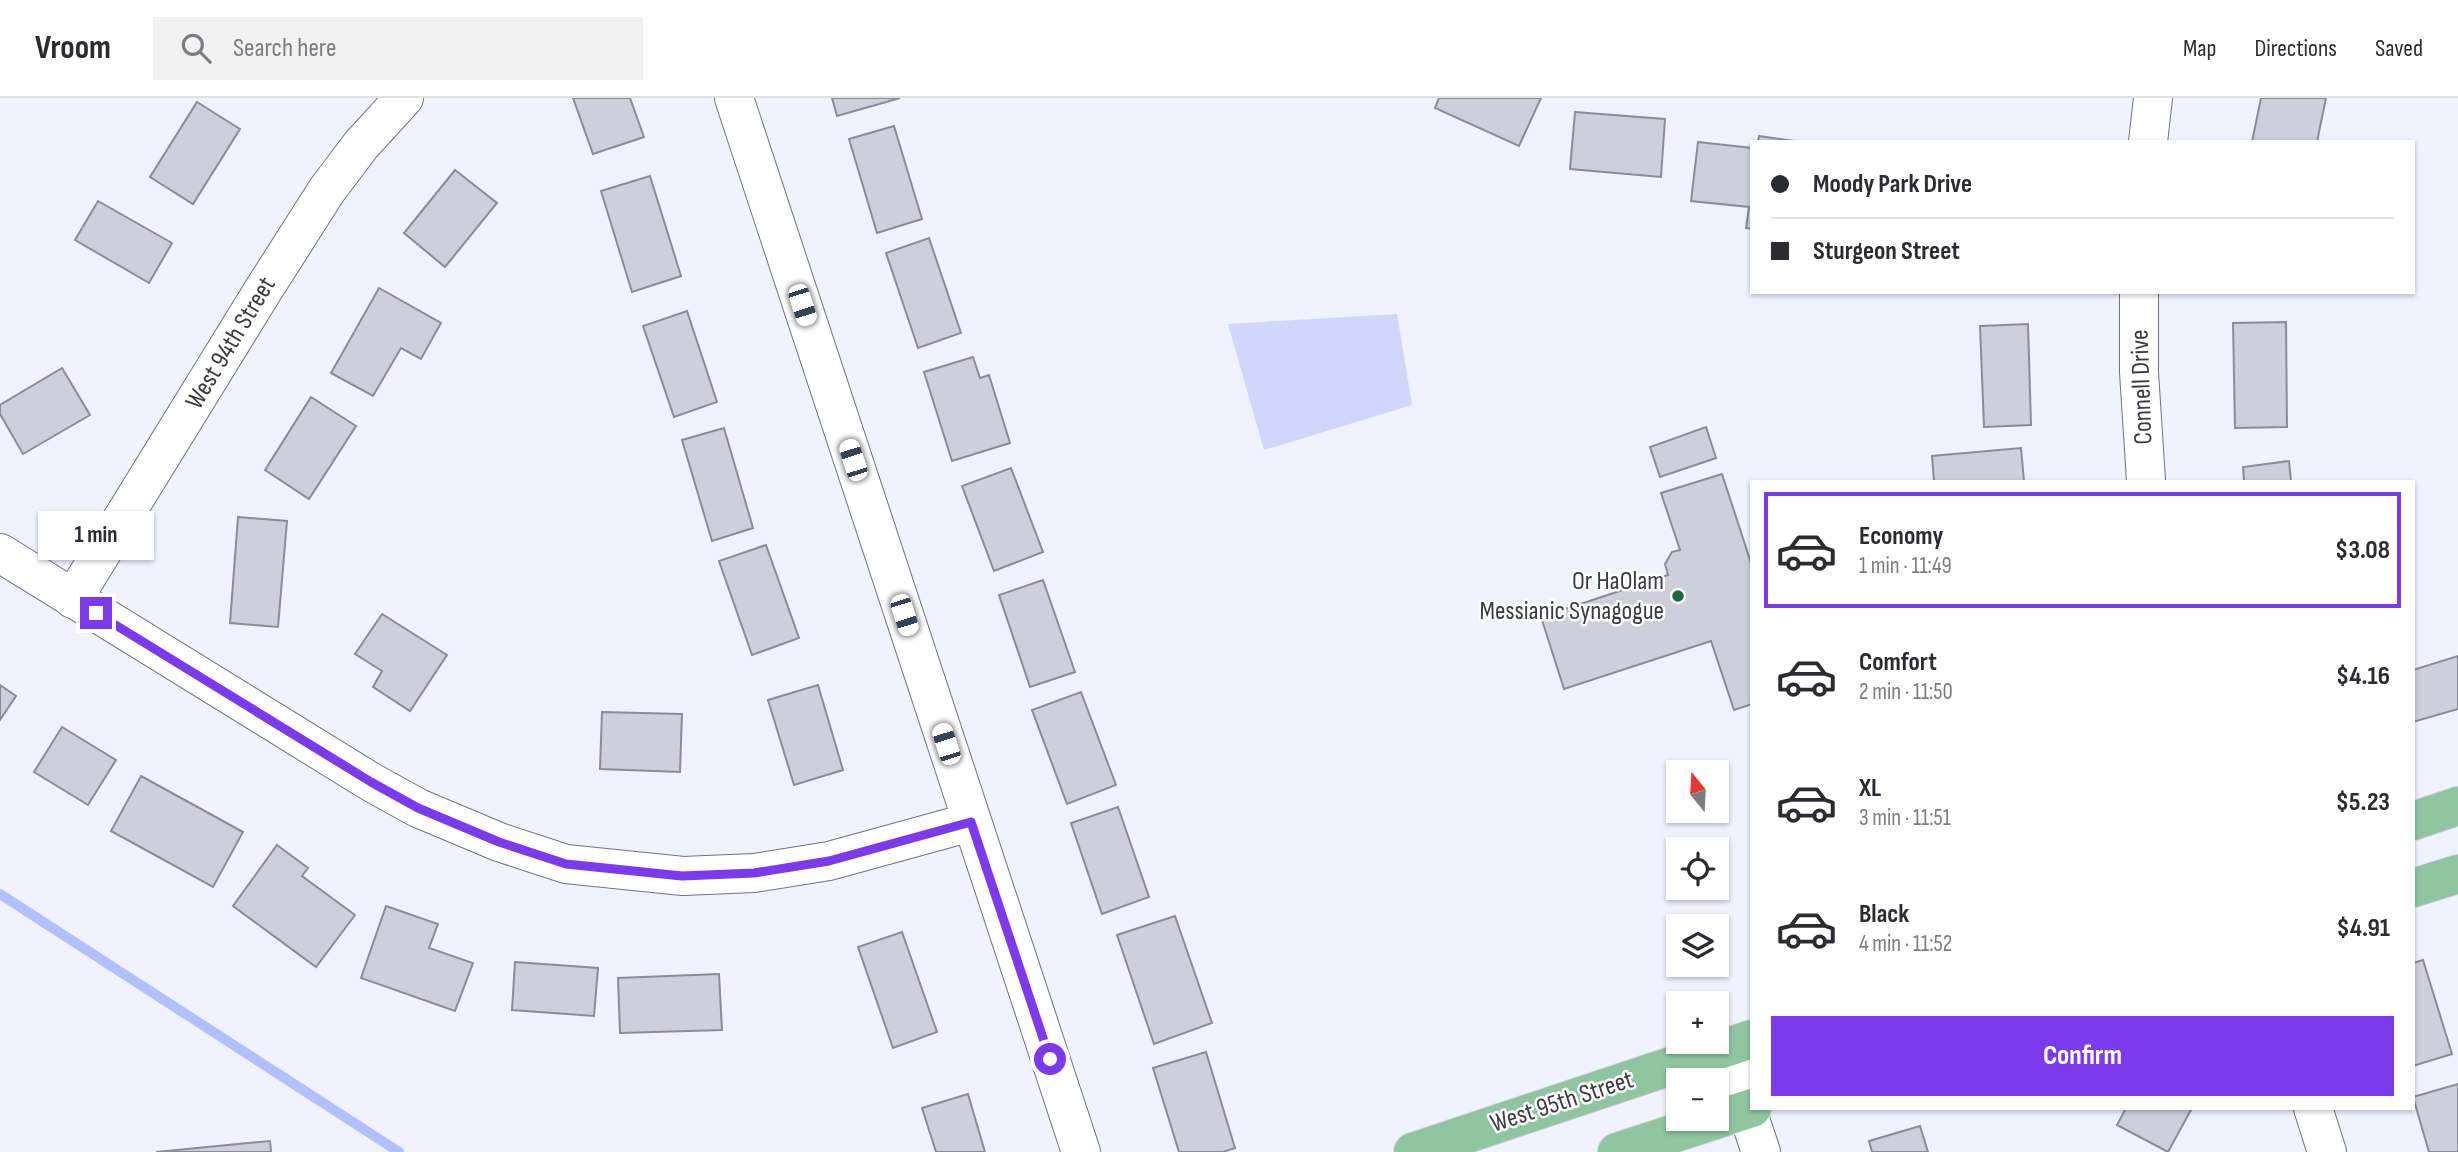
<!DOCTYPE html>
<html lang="en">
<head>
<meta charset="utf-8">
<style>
	:root { --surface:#fff; --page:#f2f2f3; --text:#2b2b33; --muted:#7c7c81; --line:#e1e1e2; --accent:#7c3aed }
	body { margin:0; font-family:"Sofia Sans Condensed",sans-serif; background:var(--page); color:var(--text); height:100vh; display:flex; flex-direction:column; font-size:26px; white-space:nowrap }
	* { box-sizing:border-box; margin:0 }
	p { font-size:23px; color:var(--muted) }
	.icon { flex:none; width:38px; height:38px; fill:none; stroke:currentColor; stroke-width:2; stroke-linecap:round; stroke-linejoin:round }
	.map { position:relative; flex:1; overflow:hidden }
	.panel { position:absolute; left:1750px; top:382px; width:665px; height:630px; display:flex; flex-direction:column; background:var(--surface); border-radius:0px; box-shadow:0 2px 5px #0004 }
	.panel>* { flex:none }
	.hud { position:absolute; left:1750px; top:42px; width:665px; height:154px; border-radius:0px; box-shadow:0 2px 5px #0004; display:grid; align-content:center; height:154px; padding:0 21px; background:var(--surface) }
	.needle { width:46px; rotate:342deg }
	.controls { position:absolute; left:1666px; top:662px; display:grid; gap:14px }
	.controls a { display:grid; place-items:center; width:63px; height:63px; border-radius:0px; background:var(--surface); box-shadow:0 2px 5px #0004; font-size:35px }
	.end { position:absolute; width:32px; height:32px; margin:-16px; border:9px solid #7c3aed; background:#fff; box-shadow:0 0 0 4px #fff }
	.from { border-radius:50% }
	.bubble { position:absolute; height:49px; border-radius:0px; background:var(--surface); box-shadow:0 2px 5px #0004; font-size:23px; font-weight:700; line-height:49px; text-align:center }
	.car { position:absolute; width:21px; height:42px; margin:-21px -10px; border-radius:9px; box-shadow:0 0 5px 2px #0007; background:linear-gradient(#fff 24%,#345 0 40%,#fff 0 76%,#345 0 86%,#fff 0) }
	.hud b { display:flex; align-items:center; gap:24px; height:66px; font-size:26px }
	.hud b+b { border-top:2px solid var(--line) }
	.hud i { width:18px; height:18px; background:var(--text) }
	ul { padding:12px 0 0; list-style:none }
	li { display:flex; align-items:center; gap:21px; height:116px; margin:0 14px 10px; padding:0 7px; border:4px solid transparent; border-radius:0px }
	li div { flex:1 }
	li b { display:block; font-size:26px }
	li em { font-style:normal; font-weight:700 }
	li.on { border-color:var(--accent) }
	li>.icon { width:63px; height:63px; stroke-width:1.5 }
	.action { display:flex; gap:14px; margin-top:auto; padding:14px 21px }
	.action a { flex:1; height:80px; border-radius:0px; background:var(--accent); color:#fff; font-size:28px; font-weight:700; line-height:80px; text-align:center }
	header { display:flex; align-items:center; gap:42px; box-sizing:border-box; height:98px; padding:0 35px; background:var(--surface); border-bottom:2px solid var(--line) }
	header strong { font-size:33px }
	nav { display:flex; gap:38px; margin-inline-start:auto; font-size:24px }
	.search { width:490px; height:63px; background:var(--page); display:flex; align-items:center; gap:18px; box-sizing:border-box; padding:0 24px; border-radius:0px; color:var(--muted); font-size:26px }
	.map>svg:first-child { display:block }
	.green { fill:#cfd7fa }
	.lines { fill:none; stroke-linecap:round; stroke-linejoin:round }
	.stream { stroke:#b4c0fb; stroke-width:10 }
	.building { fill:#cdd0db; stroke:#8a8c97; stroke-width:2 }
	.minor-casing { stroke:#71737d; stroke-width:40 }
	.major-casing { stroke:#d4d4d5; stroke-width:40 }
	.minor { stroke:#fff; stroke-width:38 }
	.major { stroke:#8fc6a1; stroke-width:38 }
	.route { stroke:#7c3aed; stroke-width:9 }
	.poi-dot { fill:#196737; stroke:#fff; stroke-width:2.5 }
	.labels { text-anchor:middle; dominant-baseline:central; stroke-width:5; stroke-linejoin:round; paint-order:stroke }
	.street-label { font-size:26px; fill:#3a3b40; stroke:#fff }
	.poi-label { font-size:26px; fill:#3a3b40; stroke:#fff; text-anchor:end }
</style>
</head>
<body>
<header>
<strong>Vroom</strong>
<div class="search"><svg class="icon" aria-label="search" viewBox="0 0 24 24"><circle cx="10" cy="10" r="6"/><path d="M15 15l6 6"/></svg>Search here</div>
<nav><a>Map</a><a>Directions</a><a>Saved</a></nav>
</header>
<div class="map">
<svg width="2458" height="1054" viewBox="0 0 2458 1054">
	<rect width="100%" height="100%" fill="#f0f2fe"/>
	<polygon class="green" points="1397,216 1412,307 1264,352 1228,226"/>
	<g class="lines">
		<polyline class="stream" points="0,796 399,1054"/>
	</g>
	<g class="building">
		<polygon points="573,0 630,0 644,39 593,56"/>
		<polygon points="832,0 900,0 837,18"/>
		<polygon points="1439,0 1541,0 1519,48 1435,10"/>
		<polygon points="2261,0 2326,0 2317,44 2252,44"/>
		<polygon points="197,4 240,31 193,106 150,79"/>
		<polygon points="1575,14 1665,21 1661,79 1570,71"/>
		<polygon points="894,28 922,121 877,135 849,41"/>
		<polygon points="1759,38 1801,44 1758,44"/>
		<polygon points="1698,44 1752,50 1752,131 1746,130 1749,109 1691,103"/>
		<polygon points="455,72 497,105 445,169 404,135"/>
		<polygon points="650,78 681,178 632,194 601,93"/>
		<polygon points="98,103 172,145 149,185 75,142"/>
		<polygon points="929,140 961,235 918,250 886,155"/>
		<polygon points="379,190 441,225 421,261 401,250 373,298 331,275"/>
		<polygon points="687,213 717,304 674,319 643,228"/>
		<polygon points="2286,224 2287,329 2235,330 2233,225"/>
		<polygon points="2028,226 2031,327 1984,329 1980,228"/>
		<polygon points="973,259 980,280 989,277 1010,345 952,363 924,274"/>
		<polygon points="62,270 90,317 23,356 0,316 0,307"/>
		<polygon points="311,299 356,328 309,401 265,372"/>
		<polygon points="1706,329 1716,360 1660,379 1650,349"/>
		<polygon points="724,330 753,430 712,443 682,342"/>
		<polygon points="2021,350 2024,383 1934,383 1932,358"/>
		<polygon points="2289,363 2291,383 2244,383 2243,369"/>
		<polygon points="1011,370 1043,454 994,473 962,388"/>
		<polygon points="1722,376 1752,468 1752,606 1734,612 1711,543 1564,591 1541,519 1668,477 1665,466 1672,454 1680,452 1661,395"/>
		<polygon points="238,419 287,423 278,529 230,525"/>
		<polygon points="766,447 799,540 752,557 719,463"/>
		<polygon points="1043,482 1075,574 1030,589 999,497"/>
		<polygon points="382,516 447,557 410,613 373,589 382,573 355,556"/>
		<polygon points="2458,558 2458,611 2413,624 2413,572"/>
		<polygon points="0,587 16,598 0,622"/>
		<polygon points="818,587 843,672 794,687 768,602"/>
		<polygon points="1081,594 1116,687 1067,706 1032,612"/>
		<polygon points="602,614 682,616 680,674 600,671"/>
		<polygon points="62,629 116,662 88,707 34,674"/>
		<polygon points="141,678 243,734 213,789 111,733"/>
		<polygon points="1118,709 1149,799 1102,816 1071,725"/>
		<polygon points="277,747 308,770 302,778 355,817 316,869 233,808"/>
		<polygon points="386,808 438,826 429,850 473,865 455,913 361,880"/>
		<polygon points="1175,818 1212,925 1154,946 1117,837"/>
		<polygon points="902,834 937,934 893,950 858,849"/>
		<polygon points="2423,862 2452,956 2413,968 2413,865"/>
		<polygon points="515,864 598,870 594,918 512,912"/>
		<polygon points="719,876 722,932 620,935 618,880"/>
		<polygon points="1206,954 1235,1050 1223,1054 1179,1054 1153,970"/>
		<polygon points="2458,986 2458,1054 2429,1054 2413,999"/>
		<polygon points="968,996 985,1054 936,1054 922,1010"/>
		<polygon points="2126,1010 2192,1010 2168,1054 2117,1027"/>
		<polygon points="1920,1028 1928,1054 1872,1054 1869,1043"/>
		<polygon points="270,1043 271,1054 156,1054"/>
	</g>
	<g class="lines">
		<g class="minor-casing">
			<g id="minor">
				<polyline points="734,0 1081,1054"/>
				<polyline points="2148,44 2153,0"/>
				<polyline points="2139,194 2139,274 2146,383"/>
				<polyline points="0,455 371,684 418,710 499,744 566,766 683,778 754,775 829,763 971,724"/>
				<polyline points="73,501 262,194 327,92 361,47 404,0"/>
				<polyline points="1726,950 1761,1054"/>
				<polyline points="2313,1010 2327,1054"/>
			</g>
		</g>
		<g class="major-casing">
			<g id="major">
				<polyline points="2413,723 2458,708"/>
				<polyline points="2413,790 2458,776"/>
				<polyline points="1413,1054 1752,941"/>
				<polyline points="1617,1054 1752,1010"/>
			</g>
		</g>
		<use href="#minor" class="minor"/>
		<use href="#major" class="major"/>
	</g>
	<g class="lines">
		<polyline class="route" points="96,515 371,684 418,710 499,744 566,766 682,778 754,775 829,763 971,724 1050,961"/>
	</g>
	<circle class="poi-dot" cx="1678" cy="498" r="7"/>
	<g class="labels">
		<g class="street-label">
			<text transform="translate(231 245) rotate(-59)">West 94th Street</text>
			<text transform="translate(2142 289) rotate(-92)">Connell Drive</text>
			<text transform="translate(1562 1004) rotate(-18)">West 95th Street</text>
		</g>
		<g class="poi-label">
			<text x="1664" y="483">Or HaOlam<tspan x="1664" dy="30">Messianic Synagogue</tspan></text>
		</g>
	</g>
</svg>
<div class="controls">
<a><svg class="needle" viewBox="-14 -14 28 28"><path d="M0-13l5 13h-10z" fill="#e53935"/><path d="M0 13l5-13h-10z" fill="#7c7c81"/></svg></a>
<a><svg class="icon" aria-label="locate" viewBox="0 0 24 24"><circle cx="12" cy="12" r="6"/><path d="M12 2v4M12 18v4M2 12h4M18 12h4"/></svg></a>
<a><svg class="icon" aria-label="layers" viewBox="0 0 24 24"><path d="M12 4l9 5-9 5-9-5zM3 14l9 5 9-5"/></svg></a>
<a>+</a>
<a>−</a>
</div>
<i class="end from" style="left:1050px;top:961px"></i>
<i class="end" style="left:96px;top:515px"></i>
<div class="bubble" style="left:38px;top:413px;width:116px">1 min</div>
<i class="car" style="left:802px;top:207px;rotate:162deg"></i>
<i class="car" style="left:853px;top:362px;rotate:342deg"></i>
<i class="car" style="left:904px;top:517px;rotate:162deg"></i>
<i class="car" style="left:946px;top:646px;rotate:342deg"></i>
<div class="hud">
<b><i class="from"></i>Moody Park Drive</b>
<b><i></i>Sturgeon Street</b>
</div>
<section class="panel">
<ul>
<li class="on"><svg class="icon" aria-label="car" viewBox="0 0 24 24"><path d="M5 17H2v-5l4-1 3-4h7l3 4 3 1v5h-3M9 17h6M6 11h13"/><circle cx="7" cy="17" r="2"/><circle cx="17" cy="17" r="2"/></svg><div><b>Economy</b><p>1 min · 11:49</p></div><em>$3.08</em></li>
<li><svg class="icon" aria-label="car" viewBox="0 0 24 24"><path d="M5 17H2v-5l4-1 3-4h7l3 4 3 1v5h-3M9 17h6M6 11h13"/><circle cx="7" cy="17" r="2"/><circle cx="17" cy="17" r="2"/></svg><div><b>Comfort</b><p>2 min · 11:50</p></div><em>$4.16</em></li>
<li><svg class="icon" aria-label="car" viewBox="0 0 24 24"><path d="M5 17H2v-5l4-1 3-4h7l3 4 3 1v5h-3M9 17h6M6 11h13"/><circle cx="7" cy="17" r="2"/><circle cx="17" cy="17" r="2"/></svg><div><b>XL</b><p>3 min · 11:51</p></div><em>$5.23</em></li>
<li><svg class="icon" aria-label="car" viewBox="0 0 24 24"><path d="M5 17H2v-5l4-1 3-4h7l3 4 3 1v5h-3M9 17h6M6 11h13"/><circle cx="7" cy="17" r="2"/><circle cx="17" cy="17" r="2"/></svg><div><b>Black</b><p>4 min · 11:52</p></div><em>$4.91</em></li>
</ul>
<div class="action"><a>Confirm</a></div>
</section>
</div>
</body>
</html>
